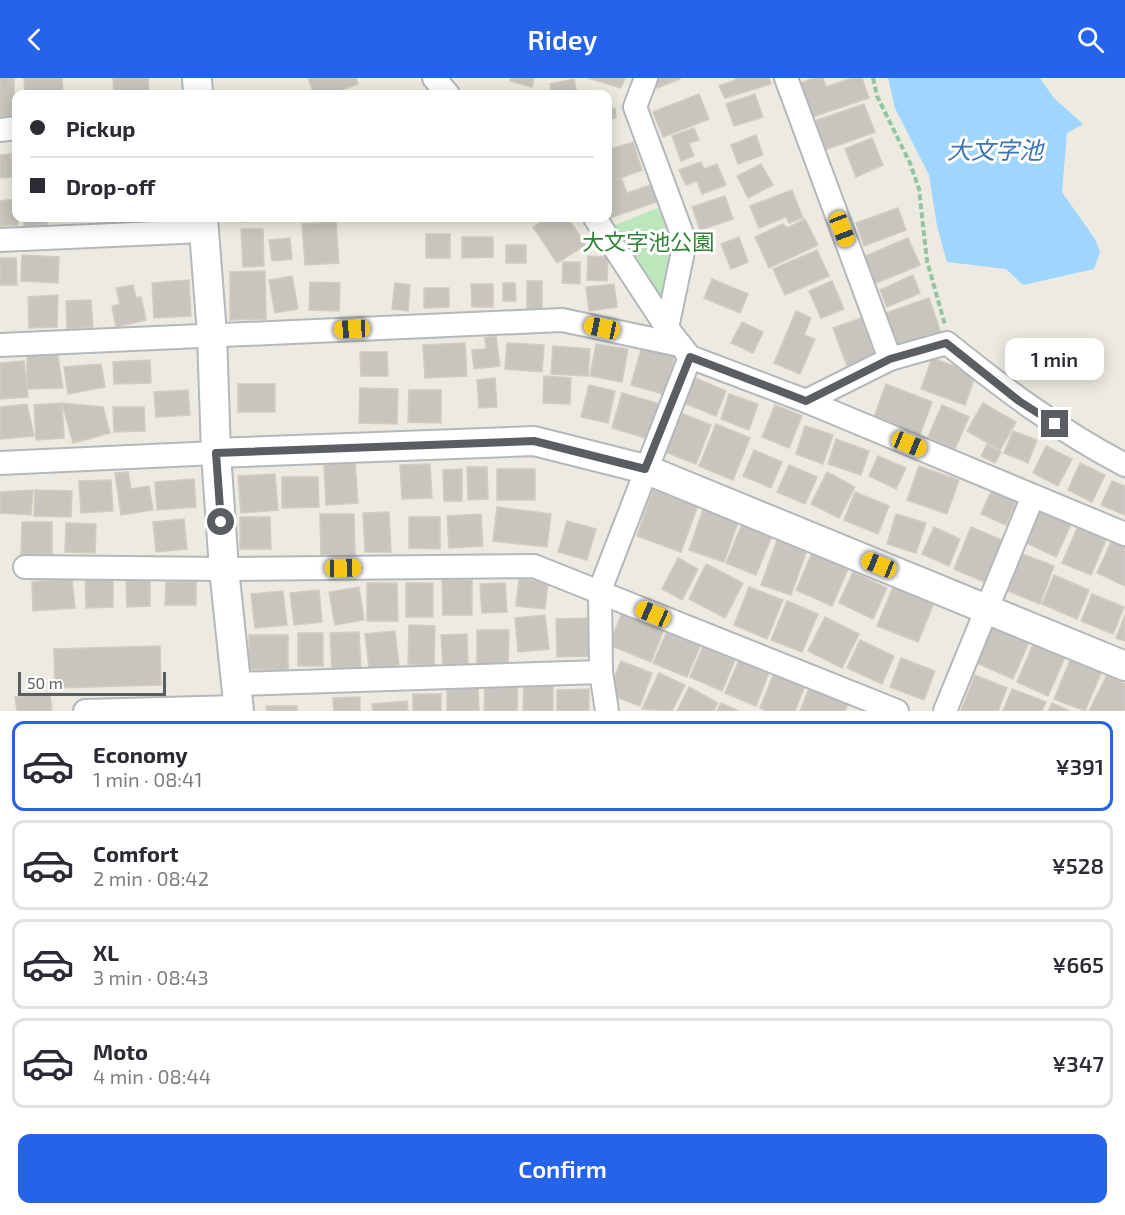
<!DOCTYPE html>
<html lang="en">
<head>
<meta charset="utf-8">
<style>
	:root { --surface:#fff; --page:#f7f7f7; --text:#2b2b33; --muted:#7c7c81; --line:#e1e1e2; --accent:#2563eb }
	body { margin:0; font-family:"Exo 2","Noto Sans JP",sans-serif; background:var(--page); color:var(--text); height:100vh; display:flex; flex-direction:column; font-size:22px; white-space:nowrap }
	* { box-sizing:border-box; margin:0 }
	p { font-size:20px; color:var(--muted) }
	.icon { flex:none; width:33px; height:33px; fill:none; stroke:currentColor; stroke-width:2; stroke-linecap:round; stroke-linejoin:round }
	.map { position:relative; height:633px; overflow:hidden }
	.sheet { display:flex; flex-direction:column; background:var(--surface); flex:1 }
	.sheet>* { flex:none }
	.guide { position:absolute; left:12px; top:12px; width:600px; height:132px; border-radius:12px; box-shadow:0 3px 15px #0003; display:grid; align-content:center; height:132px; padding:0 18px; background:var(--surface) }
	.scale { position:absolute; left:18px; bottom:15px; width:148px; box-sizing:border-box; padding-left:6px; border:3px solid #5a5e63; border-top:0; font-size:16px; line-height:21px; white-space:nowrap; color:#5a5e63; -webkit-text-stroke:4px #fff; paint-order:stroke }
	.end { position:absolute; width:27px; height:27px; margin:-14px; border:8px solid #5a5e63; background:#fff; box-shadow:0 0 0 3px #fff }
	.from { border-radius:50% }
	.bubble { position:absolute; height:42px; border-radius:12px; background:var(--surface); box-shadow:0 3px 15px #0003; font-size:20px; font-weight:600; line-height:42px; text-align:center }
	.car { position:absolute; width:18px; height:36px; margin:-18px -9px; border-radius:8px; box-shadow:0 0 4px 2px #0007; background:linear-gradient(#f5c518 24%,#345 0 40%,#f5c518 0 76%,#345 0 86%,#f5c518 0) }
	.guide b { display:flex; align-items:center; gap:21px; height:57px; font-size:22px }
	.guide b+b { border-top:2px solid var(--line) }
	.guide i { width:15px; height:15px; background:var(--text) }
	ul { padding:10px 0 0; list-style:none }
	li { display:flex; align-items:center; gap:18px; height:90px; margin:0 12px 9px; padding:0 6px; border:3px solid var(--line); border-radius:12px }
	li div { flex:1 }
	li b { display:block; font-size:22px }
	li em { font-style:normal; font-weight:600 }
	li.active { border-color:var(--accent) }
	li>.icon { width:54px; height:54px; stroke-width:1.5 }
	.button { display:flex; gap:12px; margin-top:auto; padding:12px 18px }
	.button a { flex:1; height:69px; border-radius:12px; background:var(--accent); color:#fff; font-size:24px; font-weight:600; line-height:69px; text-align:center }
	header { display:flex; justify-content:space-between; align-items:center; height:78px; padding:0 18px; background:var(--accent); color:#fff; font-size:27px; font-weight:600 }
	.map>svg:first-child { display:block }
	.green { fill:#bce6bc }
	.water { fill:#a0d5ff }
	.building { fill:#c8c5be; stroke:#d2ccbf; stroke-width:1.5 }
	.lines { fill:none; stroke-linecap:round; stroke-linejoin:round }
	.minor-casing { stroke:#b4b8bc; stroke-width:26 }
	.tertiary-casing { stroke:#b4b8bc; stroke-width:32 }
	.path { stroke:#94c5a2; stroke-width:4; stroke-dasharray:6 3; stroke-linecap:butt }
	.minor { stroke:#fff; stroke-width:22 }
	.tertiary { stroke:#fff; stroke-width:28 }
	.route { stroke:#5a5e63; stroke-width:8 }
	.labels { text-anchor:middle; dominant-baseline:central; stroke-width:6; stroke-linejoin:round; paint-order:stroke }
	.park-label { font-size:22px; fill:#318335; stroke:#fff }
	.water-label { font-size:24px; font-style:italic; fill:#3a75b4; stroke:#fff }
</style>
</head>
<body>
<header><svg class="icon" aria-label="back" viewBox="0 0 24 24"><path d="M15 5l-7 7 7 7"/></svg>Ridey<svg class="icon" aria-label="search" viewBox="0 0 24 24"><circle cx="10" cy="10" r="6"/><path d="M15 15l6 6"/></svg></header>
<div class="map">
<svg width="1125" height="633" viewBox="0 0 1125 633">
	<rect width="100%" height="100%" fill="#edebe1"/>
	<polygon class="green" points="663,128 675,162 661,219 655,220 607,150"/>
	<polygon class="water" points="888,0 1040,0 1053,19 1083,46 1067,55 1062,114 1095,161 1100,174 1094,191 1023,207 1006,191 947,184 937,148 929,97 895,30"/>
	<g class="building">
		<rect x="0" y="0" width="14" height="38"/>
		<polygon points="24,0 62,0 63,16 25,16"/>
		<polygon points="113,0 148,0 149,16 114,16"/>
		<polygon points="308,0 356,0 358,6 330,16 314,16"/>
		<polygon points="511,0 534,0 532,9 510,3"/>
		<polygon points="588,0 625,0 621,10"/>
		<polygon points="653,0 680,0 680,1 657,10"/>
		<polygon points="735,0 769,0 771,6 725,20 719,8 736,2"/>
		<polygon points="814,0 823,0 826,9 852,0 862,0 869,20 809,40 798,6"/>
		<polygon points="574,1 577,16 552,16 550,6"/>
		<polygon points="699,16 709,41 663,59 653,34"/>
		<polygon points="755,16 763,39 734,48 726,26"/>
		<polygon points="864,26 875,54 822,73 812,44"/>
		<polygon points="615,30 616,40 608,41 608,31"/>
		<polygon points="694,50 699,62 689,65 694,78 681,83 672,58"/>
		<polygon points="756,57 763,77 738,86 731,67"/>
		<polygon points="872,60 883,87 856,99 845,71"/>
		<polygon points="633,64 642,92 608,105 608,72"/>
		<polygon points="11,76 12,99 0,100 0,77"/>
		<polygon points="701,84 704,91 717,86 726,107 702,116 697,103 686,107 679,92"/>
		<polygon points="761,86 773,107 748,120 737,98"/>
		<polygon points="621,100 627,115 653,106 659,123 610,140 608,105"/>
		<polygon points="792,112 803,140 789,145 786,139 759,150 750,128"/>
		<polygon points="725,118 733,141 700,152 692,129"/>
		<polygon points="16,121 18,147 0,148 0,123"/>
		<polygon points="898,130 906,152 864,168 856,145"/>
		<polygon points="23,140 47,140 47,146 24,148"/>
		<polygon points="241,140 275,140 242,144"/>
		<polygon points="358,140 395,140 395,142 358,143"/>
		<polygon points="548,140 568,140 586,167 557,185 533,149"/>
		<polygon points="805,141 818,167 769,190 755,159 783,146 787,150"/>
		<polygon points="336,144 339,185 305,187 302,146"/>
		<polygon points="241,151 263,151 264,188 243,189"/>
		<rect x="426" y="156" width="24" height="24"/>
		<polygon points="462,159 493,159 493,179 462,180"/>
		<polygon points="739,159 748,184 731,191 721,166"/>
		<polygon points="290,160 292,181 272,183 269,162"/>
		<polygon points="908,160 920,187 874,206 863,179"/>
		<rect x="506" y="167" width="20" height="18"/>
		<polygon points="817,172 829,198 785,217 773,191"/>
		<polygon points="22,177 59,179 58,205 21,203"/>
		<polygon points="588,178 608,179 607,203 587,202"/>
		<polygon points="0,180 16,180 17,207 0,207"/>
		<polygon points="563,184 580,184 580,206 562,205"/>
		<polygon points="265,193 266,241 230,242 230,194"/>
		<polygon points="913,197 920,215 887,229 880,212"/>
		<polygon points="292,198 298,231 275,235 269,202"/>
		<polygon points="712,201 748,216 740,235 704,220"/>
		<polygon points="189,202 191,238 154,240 152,205"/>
		<rect x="527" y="203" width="15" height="31"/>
		<polygon points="832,203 844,231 821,240 809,213"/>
		<polygon points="310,204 340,205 339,233 309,232"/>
		<polygon points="395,205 410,207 408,233 392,231"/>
		<polygon points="503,205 515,205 516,223 503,223"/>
		<polygon points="471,206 493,206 493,229 472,229"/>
		<polygon points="614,206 617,229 589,233 586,209"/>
		<polygon points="133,207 136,220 141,219 146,242 116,249 112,228 120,226 116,210"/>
		<polygon points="424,210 449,210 449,229 424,230"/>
		<polygon points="58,217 57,249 29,250 28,219"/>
		<polygon points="929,220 941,255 898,270 886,235"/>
		<polygon points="91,222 93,249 67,251 66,223"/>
		<polygon points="796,233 811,240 804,257 815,261 800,296 774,285"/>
		<polygon points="861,240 875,278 847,288 833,250"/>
		<polygon points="742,244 763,254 753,275 731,265"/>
		<polygon points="496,258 500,288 474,291 472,272 486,271 485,260"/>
		<polygon points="465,265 467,298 425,300 423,267"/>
		<polygon points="507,265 544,267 542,294 505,291"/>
		<polygon points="596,266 628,271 622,304 590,298"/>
		<polygon points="553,268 590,271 588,298 551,296"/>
		<polygon points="642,268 675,278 663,316 631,307"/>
		<polygon points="57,272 63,310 27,311 27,275"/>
		<polygon points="360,274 387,274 388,298 361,298"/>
		<polygon points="932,280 976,296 965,327 921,311"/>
		<polygon points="150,282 151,305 114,306 113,284"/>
		<polygon points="24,283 28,319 0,321 0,285"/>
		<polygon points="101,286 105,309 68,316 64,289"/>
		<polygon points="544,298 571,300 570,326 543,325"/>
		<polygon points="495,300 497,329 479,330 477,302"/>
		<polygon points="695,300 726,313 716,338 684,325"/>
		<rect x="238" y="306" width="37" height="28"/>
		<polygon points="886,306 932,324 920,357 874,339"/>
		<polygon points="589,307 615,313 608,345 581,339"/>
		<polygon points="360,310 398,311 397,346 359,345"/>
		<polygon points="188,312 190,337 156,339 154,314"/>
		<polygon points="409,312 441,312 441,345 408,344"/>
		<polygon points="622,315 660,326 649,361 612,350"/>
		<polygon points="729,316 758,326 749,352 721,341"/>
		<polygon points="62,325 64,360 36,362 34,327"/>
		<polygon points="62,325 103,329 110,355 73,365"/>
		<polygon points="983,325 1016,344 1000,372 967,353"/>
		<polygon points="27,326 34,358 0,361 0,329"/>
		<polygon points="775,327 802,338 789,370 762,359"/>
		<polygon points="942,327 969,339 955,371 928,359"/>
		<polygon points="113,329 144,329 145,353 114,354"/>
		<polygon points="678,334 711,347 696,386 663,373"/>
		<polygon points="716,346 750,360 733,402 699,388"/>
		<polygon points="805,348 833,357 823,386 796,376"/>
		<polygon points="1013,353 1037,362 1028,385 1004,375"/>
		<polygon points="836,361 869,373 861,397 828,386"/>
		<polygon points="987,366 1001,374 995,385 981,378"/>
		<polygon points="1046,368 1072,381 1058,408 1033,395"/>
		<polygon points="754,372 782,384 771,410 743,398"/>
		<polygon points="878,378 906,390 896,411 869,398"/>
		<polygon points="355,385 358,425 326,427 324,386"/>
		<polygon points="1080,385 1105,397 1092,424 1068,412"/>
		<polygon points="430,386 432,420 402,421 400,387"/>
		<polygon points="789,387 817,399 805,426 777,414"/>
		<polygon points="919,388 959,402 947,436 907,422"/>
		<polygon points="467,389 487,389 488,421 468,422"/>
		<polygon points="462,391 462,423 444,423 443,392"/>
		<rect x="497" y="391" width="38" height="31"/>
		<polygon points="128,394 131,411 149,408 153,432 121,437 115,395"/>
		<polygon points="827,394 855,409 839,440 811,426"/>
		<polygon points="275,396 278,432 241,435 238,398"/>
		<polygon points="282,399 318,399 319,429 282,430"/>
		<polygon points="194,401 196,429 157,432 155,404"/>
		<polygon points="111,402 113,433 81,435 79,403"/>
		<polygon points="1112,403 1125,408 1125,437 1101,427"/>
		<polygon points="653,411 698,427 681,474 637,458"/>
		<polygon points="992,411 1017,422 1006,447 981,436"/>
		<polygon points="33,412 31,437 0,435 0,414"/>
		<polygon points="35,412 72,413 71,439 34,438"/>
		<polygon points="855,414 889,428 878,456 844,442"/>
		<polygon points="1042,425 1074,440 1056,479 1024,464"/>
		<polygon points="497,429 551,436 547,469 493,463"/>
		<polygon points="703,432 738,444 724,484 689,472"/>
		<polygon points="389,434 391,474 365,474 363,435"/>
		<polygon points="320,436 354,436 355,476 321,477"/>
		<polygon points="481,436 483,468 449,470 447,438"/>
		<polygon points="896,436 926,445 916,475 887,466"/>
		<polygon points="240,439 270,439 271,471 240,471"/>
		<polygon points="409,439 440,439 440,471 409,470"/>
		<polygon points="184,441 187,471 156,474 153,444"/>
		<polygon points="567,443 596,451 587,482 558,474"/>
		<polygon points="22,444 52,444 52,476 21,476"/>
		<polygon points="66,445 96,446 95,475 65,474"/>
		<polygon points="742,446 772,458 756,497 726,485"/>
		<polygon points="1078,448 1107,460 1091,497 1062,485"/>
		<polygon points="934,449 960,461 949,488 922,476"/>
		<polygon points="971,449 1004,463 987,505 954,491"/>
		<polygon points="777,462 807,472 791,517 761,507"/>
		<polygon points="1112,462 1125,468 1125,508 1097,495"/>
		<polygon points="813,473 849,489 832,528 796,512"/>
		<polygon points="1022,476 1054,488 1040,526 1008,513"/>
		<polygon points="678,480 698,491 682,522 662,511"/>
		<polygon points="706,486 743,505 725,540 689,521"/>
		<polygon points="853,494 887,510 873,541 839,525"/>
		<polygon points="113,497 113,529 86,530 85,498"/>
		<polygon points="1054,497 1089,512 1077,541 1042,526"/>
		<polygon points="72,501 75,530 33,533 32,504"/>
		<polygon points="519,501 548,504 545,531 516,528"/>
		<polygon points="150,502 150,528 127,529 126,503"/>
		<polygon points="442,502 472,502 472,537 443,537"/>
		<polygon points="166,504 196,504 196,527 165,527"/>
		<polygon points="367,505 397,505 398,543 367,543"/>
		<rect x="406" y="505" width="27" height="34"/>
		<polygon points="505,505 507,534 482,535 480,506"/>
		<polygon points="359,509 364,542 335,547 329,514"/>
		<polygon points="749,509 783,522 767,561 734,547"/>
		<polygon points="893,509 934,525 918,564 877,548"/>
		<polygon points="319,512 322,544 294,547 290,515"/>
		<polygon points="283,513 287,547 255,550 251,516"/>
		<polygon points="1092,516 1124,529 1113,556 1081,543"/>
		<polygon points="787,523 818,536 802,574 771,562"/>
		<polygon points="624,530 666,546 651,584 609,567"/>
		<polygon points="545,537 549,571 518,574 515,540"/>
		<polygon points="1125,537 1125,563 1116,560"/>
		<polygon points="825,539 859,556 842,590 808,573"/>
		<polygon points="588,540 589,578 557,579 556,541"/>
		<polygon points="671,544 704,559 687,599 653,585"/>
		<polygon points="409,547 435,548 434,587 408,586"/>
		<polygon points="992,548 1029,564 1013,601 977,585"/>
		<polygon points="477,552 509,552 508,586 477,586"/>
		<polygon points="395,553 399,587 369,590 365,556"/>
		<polygon points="359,554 361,591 332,592 330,555"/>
		<rect x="298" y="555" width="25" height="33"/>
		<polygon points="467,556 468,588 443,589 441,557"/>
		<polygon points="249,557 288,557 288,592 249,591"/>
		<polygon points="706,561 738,575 722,613 690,599"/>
		<polygon points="860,562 894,578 882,606 847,590"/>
		<polygon points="1034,564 1066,577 1048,618 1017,604"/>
		<polygon points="160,568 161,607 55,610 54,571"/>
		<polygon points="742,575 772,587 756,628 725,615"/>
		<polygon points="901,580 935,593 924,622 890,609"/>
		<polygon points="1071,580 1102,593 1085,633 1054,621"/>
		<polygon points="621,583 652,595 640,628 608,616"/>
		<polygon points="776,590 807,603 795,633 767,633 760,630"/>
		<polygon points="659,595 685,607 672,633 642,631"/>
		<polygon points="975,597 1007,610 998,633 961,633"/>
		<polygon points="1107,597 1125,606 1125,633 1089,633"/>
		<polygon points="485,603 518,604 517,633 484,633"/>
		<polygon points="524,605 553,606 553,633 523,633"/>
		<polygon points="811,605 850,622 845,633 800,633"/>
		<polygon points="447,609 478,609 479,633 447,633"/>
		<polygon points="689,609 718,625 713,633 677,633"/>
		<polygon points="589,611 589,633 557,633 557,612"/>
		<polygon points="1012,611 1046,624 1042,633 1003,633"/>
		<polygon points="50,615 52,633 17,633 15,619"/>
		<rect x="413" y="616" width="28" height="17"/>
		<polygon points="360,619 360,633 334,633 333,620"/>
		<polygon points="407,623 408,633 373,633 372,626"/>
		<polygon points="721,625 738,633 717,633"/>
		<polygon points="1052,625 1070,633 1048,633"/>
		<polygon points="266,628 297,628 297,633 267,633"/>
	</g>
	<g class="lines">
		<g class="minor-casing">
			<g id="minor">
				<polyline points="434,0 448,16"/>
				<polyline points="646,0 635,29 685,164 667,250"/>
				<polyline points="786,0 890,281 806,323"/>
				<polyline points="0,52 16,50"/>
				<polyline points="595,140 667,250 690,279 806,323 1125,456"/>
				<polyline points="0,162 203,153"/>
				<polyline points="0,267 562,242 680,267"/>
				<path d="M890,281L947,265C1004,311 1060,353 1125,387"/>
				<polyline points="0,385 216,375"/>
				<polyline points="25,489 224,491 534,488 897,633"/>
				<polyline points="237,606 601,594"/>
				<polyline points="85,633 238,629"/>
				<polyline points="607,633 601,594 600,512 690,279"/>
				<polyline points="945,633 1033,418"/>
			</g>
		</g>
		<g class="tertiary-casing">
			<g id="tertiary">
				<polyline points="197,0 198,16"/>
				<polyline points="203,140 212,256 216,375 224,491 239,633"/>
				<polyline points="216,375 534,363 645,391 1125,588"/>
			</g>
		</g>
		<polyline class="path" points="873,0 877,18 910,85 919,111 927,183 945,247"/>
		<use href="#minor" class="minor"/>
		<use href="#tertiary" class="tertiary"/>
	</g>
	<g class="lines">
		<polyline class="route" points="221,444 216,375 534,363 645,391 690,279 806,323 890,281 946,265 1019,323 1055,346"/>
	</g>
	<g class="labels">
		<g class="park-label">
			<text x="648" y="163">大文字池公園</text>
		</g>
		<g class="water-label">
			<text x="995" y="71">大文字池</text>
		</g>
	</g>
</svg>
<div class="scale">50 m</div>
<i class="end from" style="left:221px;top:444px"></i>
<i class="end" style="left:1055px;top:346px"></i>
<div class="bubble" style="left:1005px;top:260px;width:99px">1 min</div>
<i class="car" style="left:842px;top:151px;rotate:159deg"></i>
<i class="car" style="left:602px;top:250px;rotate:282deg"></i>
<i class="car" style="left:352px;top:251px;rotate:267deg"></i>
<i class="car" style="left:909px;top:366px;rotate:112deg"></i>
<i class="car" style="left:879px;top:487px;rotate:292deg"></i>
<i class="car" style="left:343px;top:490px;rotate:89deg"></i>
<i class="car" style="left:653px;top:536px;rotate:294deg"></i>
<div class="guide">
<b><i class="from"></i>Pickup</b>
<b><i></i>Drop-off</b>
</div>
</div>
<section class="sheet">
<ul>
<li class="active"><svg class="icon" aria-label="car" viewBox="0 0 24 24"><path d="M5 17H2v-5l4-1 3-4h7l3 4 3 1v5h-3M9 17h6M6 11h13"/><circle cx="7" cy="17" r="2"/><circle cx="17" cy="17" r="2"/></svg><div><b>Economy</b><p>1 min · 08:41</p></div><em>¥391</em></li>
<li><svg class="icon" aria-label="car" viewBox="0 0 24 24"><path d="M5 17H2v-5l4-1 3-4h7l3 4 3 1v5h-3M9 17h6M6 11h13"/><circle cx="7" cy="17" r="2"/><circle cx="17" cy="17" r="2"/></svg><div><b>Comfort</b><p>2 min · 08:42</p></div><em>¥528</em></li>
<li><svg class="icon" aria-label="car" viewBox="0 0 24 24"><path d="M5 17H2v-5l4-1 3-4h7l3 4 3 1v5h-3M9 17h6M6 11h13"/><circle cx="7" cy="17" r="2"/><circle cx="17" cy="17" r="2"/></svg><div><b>XL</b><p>3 min · 08:43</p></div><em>¥665</em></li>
<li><svg class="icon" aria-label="car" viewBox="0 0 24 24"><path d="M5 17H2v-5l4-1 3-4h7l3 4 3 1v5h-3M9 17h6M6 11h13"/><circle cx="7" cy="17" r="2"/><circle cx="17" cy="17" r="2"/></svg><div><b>Moto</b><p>4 min · 08:44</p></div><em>¥347</em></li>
</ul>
<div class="button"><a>Confirm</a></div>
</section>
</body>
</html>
